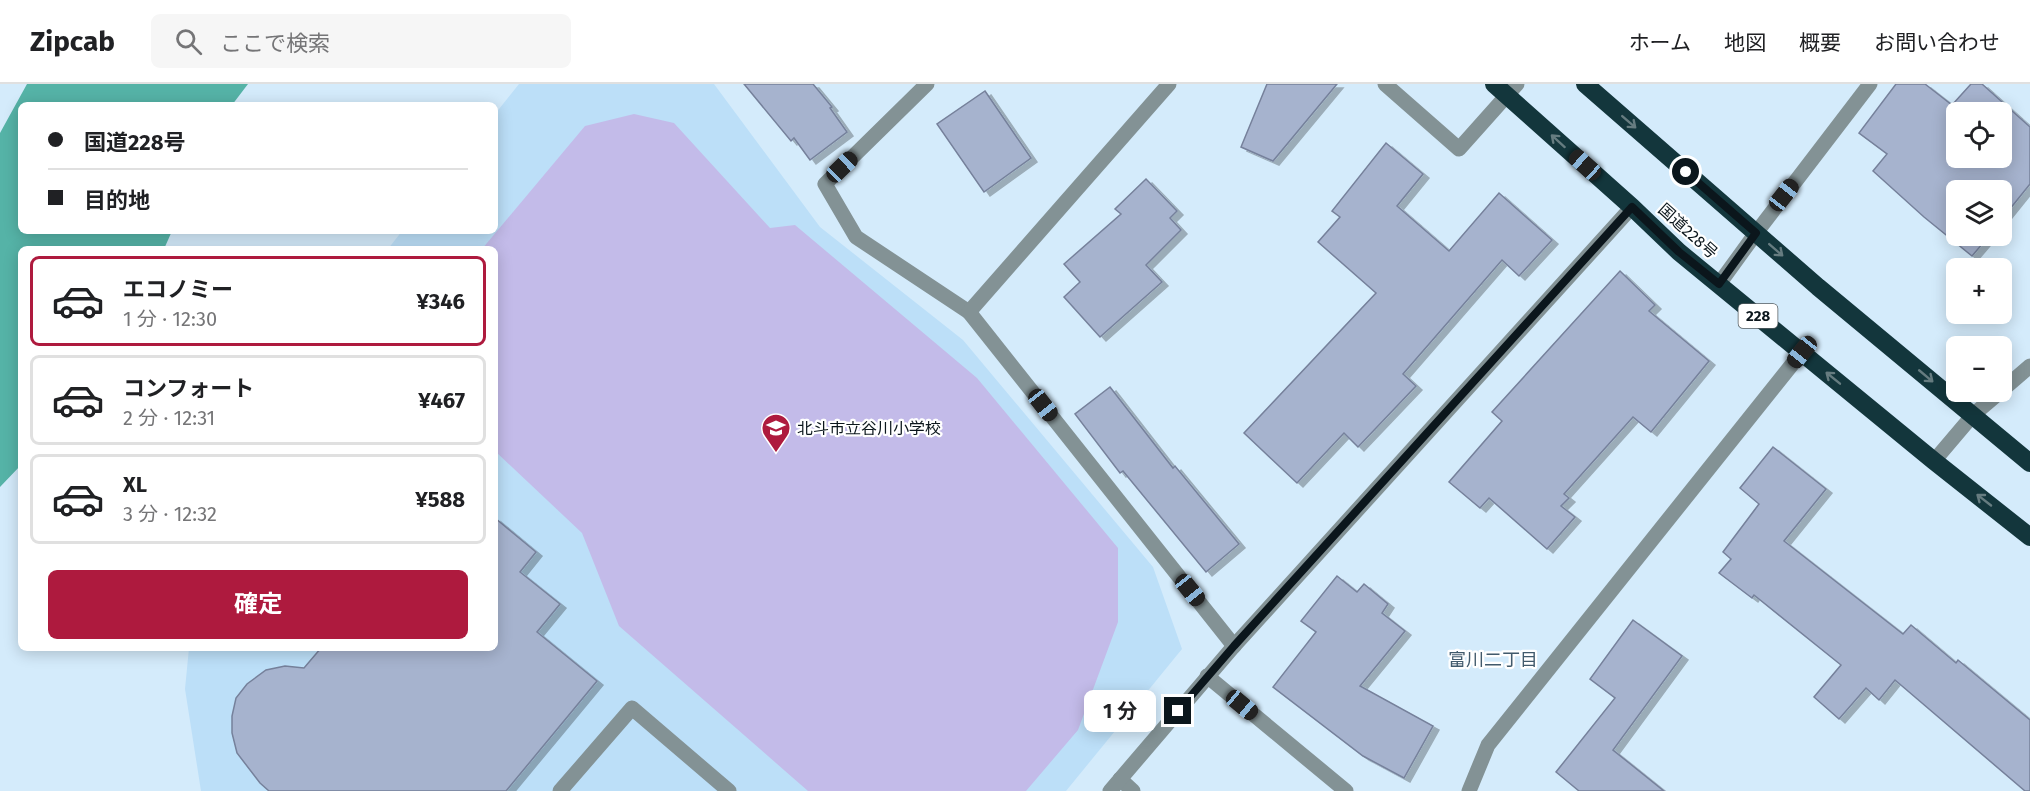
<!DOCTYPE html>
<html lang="ja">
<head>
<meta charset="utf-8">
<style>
	:root { --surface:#fff; --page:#f6f6f6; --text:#202124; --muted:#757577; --line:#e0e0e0; --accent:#ae1a3e }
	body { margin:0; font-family:"Fira Sans","Noto Sans JP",sans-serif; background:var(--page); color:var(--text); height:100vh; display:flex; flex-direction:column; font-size:22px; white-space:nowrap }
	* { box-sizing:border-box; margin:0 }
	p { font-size:20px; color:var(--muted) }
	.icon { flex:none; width:33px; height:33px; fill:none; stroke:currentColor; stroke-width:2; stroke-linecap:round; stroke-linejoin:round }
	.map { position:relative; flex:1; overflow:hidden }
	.side { position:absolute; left:18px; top:162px; width:480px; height:405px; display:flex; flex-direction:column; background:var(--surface); border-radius:9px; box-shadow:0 3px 15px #0003 }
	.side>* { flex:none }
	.hud { position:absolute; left:18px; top:18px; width:480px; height:132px; border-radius:9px; box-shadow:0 3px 15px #0003; display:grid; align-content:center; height:132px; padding:0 30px; background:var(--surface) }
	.controls { position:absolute; left:1946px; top:18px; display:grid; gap:12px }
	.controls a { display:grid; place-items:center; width:66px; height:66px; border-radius:9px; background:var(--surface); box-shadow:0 3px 15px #0003; font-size:30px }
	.end { position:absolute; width:27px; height:27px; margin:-14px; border:8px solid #0b161c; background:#fff; box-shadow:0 0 0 3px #fff }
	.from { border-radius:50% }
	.bubble { position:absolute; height:42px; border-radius:9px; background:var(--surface); box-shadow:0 3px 15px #0003; font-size:20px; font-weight:700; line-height:42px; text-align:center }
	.car { position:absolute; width:18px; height:36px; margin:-18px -9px; border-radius:8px; box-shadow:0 0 4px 2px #0007; background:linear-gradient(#222 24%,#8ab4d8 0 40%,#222 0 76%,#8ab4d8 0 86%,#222 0) }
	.hud b { display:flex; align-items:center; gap:21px; height:57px; font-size:22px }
	.hud b+b { border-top:2px solid var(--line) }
	.hud i { width:15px; height:15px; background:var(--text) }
	ul { padding:10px 0 0; list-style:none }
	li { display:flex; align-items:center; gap:18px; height:90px; margin:0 12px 9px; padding:0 18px; border:3px solid var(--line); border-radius:9px }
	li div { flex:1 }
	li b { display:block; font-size:22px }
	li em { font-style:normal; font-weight:700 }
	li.active { border-color:var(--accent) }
	li>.icon { width:54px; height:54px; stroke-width:1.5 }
	.button { display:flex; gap:12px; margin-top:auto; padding:12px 30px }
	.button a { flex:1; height:69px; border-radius:9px; background:var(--accent); color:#fff; font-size:24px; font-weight:700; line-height:69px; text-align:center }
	header { display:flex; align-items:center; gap:36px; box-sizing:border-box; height:84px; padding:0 30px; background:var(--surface); border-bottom:2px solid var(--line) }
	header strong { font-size:28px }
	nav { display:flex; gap:33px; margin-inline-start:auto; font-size:21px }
	.search { width:420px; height:54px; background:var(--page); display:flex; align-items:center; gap:15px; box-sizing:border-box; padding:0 21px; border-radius:9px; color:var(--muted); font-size:22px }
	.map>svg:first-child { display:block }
	.built { fill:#bcdff8 }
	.green { fill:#c3bbe9 }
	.water { fill:#55b3a7 }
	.building { fill:#a6b3ce; stroke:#76819b; stroke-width:1.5; fill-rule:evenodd; filter:url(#shadow) }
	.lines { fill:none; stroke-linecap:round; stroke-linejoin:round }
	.minor { stroke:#839295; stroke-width:15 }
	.highway { stroke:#13363c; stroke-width:18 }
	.oneway { stroke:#667c80 }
	.route { stroke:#0b161c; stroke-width:8 }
	.labels { text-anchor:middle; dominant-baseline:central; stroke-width:4.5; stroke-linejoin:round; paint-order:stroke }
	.shield { fill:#fff; stroke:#545c60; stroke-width:1.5 }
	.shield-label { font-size:15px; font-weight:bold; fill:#0b161c }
	.street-label { font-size:16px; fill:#0b161c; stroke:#fff }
	.poi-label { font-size:16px; fill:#0b161c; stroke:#fff; text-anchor:start }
	.neighbourhood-label { font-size:18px; fill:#415a6c; stroke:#fff }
</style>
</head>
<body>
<header>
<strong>Zipcab</strong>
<div class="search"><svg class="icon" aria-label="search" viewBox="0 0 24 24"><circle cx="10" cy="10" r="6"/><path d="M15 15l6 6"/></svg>ここで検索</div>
<nav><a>ホーム</a><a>地図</a><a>概要</a><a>お問い合わせ</a></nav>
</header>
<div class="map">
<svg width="2030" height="707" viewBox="0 0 2030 707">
	<defs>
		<filter id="shadow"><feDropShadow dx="6" dy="4" stdDeviation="0" flood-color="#0004"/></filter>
	</defs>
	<rect width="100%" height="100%" fill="#d4ebfb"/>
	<polygon class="built" points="519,0 714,0 820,143 963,256 1153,483 1182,565 1066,707 201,707 185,605 189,564 495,564 495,165 388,165 402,147 495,147 495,30"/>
	<polygon class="green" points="634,30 674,39 770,144 795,141 977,294 1118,464 1118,538 1078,646 1026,707 808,707 619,542 582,449 495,367 495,165 482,165 585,42"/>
	<polygon class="water" points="27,0 248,0 232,21 21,21 21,147 172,147 164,165 21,165 21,381 0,403 0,49"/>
	<g class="building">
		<polygon points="744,0 813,0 832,23 830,24 847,48 810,76 794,54 791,57"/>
		<polygon points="1267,0 1337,0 1273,77 1241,63"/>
		<path d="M1896,0H1925L1952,21L1971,0H1982L2030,43V100L2001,136V106H1956V152H1989L1972,172L1924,133L1873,87L1887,70L1859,49ZM1956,28H2001V74H1956Z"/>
		<polygon points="985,7 1031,74 984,108 937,40"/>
		<polygon points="1386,59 1423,90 1397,122 1449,167 1499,109 1552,156 1519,192 1502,176 1403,290 1416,302 1358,363 1344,349 1297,399 1244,349 1376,209 1318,158 1340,133 1332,127"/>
		<polygon points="1146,95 1177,127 1170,134 1181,146 1146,181 1162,198 1100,253 1064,213 1080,198 1064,180 1121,130 1115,125"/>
		<polygon points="1620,187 1655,221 1649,227 1709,277 1651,348 1633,333 1564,410 1569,414 1561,422 1575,433 1547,465 1489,414 1480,424 1449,398 1502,337 1492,328"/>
		<polygon points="1110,303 1173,384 1175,382 1239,460 1206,488 1123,387 1120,389 1075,330"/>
		<polygon points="1773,363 1826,405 1784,457 1903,550 1911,541 1956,579 1958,576 2030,636 2030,707 2025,707 1895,596 1879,616 1866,604 1839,635 1814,613 1841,581 1754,511 1752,514 1719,489 1731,475 1723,468 1759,420 1740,404"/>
		<polygon points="495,434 536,468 520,488 560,520 537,548 597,597 506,707 269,707 260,699 237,669 232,649 232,632 236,614 247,600 266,586 285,582 304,584 321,564 495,564"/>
		<polygon points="1337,492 1357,508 1364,500 1388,520 1382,529 1405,547 1360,602 1433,642 1404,694 1363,672 1273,603 1316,548 1301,537"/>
		<polygon points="1633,536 1682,572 1613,666 1664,707 1579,707 1556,688 1615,614 1590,595"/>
	</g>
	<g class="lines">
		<g class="minor">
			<polyline points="927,0 825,100 856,153 969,228"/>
			<polyline points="1169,0 969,228 1234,562"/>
			<polyline points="1385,0 1459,65 1517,0"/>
			<polyline points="1719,200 1756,149 1870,0"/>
			<polyline points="2001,307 2030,282"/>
			<polyline points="1934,377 1973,331 2000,308"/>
			<polyline points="1207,592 1346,707"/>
			<polyline points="1120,695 1133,707"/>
			<polyline points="560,707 632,624 729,707"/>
			<polyline points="1110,707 1234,562 1632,123"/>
			<polyline points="1469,707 1488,661 1802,268"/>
		</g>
		<g class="highway">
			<polyline points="1494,0 1632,123 1679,168 1934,377 2030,453"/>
			<polyline points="1585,0 1818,203 2030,379"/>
		</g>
	</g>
	<defs><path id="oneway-shaft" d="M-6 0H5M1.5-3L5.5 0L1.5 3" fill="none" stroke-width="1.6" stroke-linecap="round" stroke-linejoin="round" transform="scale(1.5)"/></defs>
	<g class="oneway">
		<use href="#oneway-shaft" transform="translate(1629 38) rotate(41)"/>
		<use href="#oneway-shaft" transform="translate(1558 57) rotate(-138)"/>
		<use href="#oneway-shaft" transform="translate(1776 166) rotate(41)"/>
		<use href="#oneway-shaft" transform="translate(1926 292) rotate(40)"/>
		<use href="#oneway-shaft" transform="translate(1833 294) rotate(-141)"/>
		<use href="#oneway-shaft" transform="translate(1984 416) rotate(-142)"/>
	</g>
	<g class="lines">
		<polyline class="route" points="1178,627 1234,562 1632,123 1679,168 1719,200 1756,149 1686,88"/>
	</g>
	<defs>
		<g id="school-pin" transform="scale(1.5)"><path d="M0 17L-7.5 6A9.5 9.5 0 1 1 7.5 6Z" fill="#ae1a3e" stroke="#fff"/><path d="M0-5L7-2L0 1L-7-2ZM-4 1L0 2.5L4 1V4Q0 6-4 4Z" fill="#fff"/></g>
	</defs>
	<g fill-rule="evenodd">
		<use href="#school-pin" x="776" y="344"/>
	</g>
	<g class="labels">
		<rect class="shield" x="1738.5" y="220" width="39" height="24" rx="4.5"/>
		<g class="shield-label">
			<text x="1758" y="232">228</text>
		</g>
		<g class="street-label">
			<text transform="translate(1688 147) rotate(42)">国道228号</text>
		</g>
		<g class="poi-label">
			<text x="797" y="344">北斗市立谷川小学校</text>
		</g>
		<g class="neighbourhood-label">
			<text x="1493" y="576">富川二丁目</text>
		</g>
	</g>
</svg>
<div class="controls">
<a><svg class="icon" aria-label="locate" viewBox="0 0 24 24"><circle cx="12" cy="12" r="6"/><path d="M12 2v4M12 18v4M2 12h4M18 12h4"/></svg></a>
<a><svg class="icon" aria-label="layers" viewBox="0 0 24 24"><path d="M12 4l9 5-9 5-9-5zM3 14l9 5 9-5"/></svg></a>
<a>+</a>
<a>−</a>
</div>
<i class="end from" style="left:1686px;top:88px"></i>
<i class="end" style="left:1178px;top:627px"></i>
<div class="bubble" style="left:1084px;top:606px;width:72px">1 分</div>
<i class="car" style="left:1585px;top:81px;rotate:312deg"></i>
<i class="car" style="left:842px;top:83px;rotate:46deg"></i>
<i class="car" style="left:1784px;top:111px;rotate:38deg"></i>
<i class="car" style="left:1802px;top:268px;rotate:219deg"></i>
<i class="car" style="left:1043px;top:321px;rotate:142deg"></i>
<i class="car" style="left:1190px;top:506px;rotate:141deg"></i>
<i class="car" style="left:1242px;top:621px;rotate:130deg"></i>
<div class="hud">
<b><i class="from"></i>国道228号</b>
<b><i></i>目的地</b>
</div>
<section class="side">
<ul>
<li class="active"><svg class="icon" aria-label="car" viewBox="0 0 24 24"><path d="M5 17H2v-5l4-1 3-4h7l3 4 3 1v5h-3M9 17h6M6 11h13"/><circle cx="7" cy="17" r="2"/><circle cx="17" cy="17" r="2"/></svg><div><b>エコノミー</b><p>1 分 · 12:30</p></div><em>¥346</em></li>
<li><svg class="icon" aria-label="car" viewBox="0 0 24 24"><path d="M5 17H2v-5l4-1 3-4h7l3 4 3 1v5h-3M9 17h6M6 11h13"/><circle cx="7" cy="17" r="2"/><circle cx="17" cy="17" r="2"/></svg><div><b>コンフォート</b><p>2 分 · 12:31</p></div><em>¥467</em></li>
<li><svg class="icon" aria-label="car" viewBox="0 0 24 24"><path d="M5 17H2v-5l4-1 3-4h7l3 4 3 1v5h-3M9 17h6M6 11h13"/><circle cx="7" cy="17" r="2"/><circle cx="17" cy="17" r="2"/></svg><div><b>XL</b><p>3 分 · 12:32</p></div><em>¥588</em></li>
</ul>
<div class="button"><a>確定</a></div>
</section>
</div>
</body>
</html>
